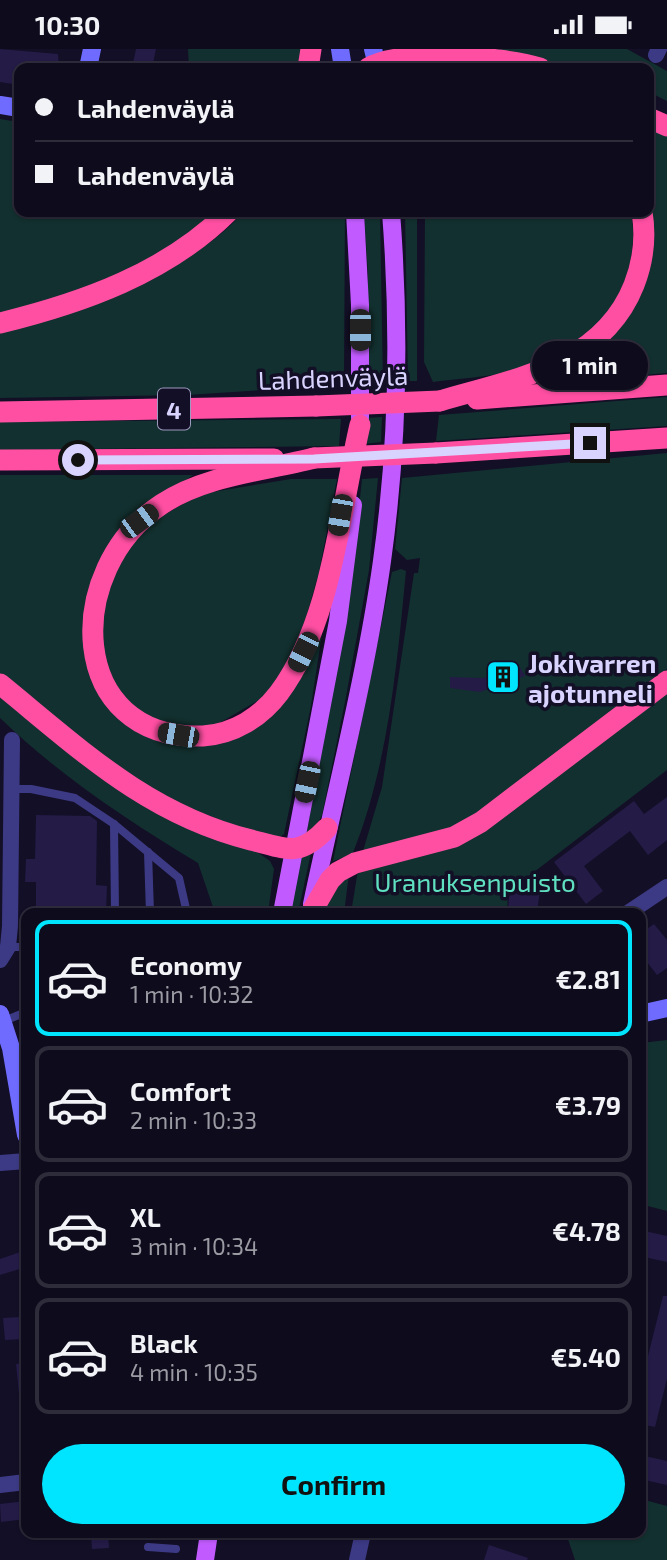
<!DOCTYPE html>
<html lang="en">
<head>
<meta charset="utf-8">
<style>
	:root { --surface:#0e0b1c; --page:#171425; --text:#f1f3f6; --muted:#9b9ba3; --line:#2e2b3b; --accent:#00e5ff }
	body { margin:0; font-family:"Exo 2",sans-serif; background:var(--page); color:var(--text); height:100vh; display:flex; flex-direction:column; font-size:26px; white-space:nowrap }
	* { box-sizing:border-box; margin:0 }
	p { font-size:23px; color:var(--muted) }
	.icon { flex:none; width:38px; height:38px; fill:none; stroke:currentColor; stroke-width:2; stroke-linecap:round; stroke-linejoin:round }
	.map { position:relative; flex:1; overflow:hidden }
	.details { position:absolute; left:21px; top:859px; width:625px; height:630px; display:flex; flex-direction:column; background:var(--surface); border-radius:14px; box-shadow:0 2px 5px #0004,0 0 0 2px var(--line) }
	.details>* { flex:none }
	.guide { position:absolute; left:14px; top:14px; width:640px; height:154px; border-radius:14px; box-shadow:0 2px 5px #0004,0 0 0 2px var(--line); display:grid; align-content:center; height:154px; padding:0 21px; background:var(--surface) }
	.end { position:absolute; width:32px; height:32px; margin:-16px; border:9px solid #d9d4ff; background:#111; box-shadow:0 0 0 4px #111 }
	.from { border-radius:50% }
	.bubble { position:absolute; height:49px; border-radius:24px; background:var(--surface); box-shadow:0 2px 5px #0004,0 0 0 2px var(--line); font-size:23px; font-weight:700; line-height:49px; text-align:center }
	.car { position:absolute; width:21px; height:42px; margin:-21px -10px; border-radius:9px; box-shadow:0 0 5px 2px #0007; background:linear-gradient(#222 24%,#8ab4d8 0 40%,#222 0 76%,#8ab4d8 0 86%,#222 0) }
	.guide b { display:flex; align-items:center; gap:24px; height:66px; font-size:26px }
	.guide b+b { border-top:2px solid var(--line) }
	.guide i { width:18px; height:18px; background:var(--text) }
	ul { padding:12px 0 0; list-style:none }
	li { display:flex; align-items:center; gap:21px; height:116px; margin:0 14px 10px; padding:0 7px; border:4px solid var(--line); border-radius:14px }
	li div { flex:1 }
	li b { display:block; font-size:26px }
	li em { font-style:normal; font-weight:700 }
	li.current { border-color:var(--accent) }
	li>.icon { width:63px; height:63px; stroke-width:1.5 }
	.action { display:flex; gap:14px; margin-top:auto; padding:14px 21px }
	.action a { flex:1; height:80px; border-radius:42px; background:var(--accent); color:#111; font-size:28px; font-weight:700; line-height:80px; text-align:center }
	.status { display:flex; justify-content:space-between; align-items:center; height:49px; padding:0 35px; background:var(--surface); direction:ltr }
	.status svg { height:19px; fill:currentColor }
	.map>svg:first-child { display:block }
	.green { fill:#12302f }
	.building { fill:#241b47 }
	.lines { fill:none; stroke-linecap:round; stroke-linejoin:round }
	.lane { stroke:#3d3a85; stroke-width:8 }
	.street { stroke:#3d3a85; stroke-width:16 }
	.secondary { stroke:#6f6bff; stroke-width:18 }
	.primary { stroke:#c25bff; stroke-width:18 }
	.highway { stroke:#ff4fa3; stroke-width:21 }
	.highway-bridge { stroke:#ff4fa3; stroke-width:21 }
	.route { stroke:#d9d4ff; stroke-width:9 }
	.labels { text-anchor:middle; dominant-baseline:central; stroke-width:7; stroke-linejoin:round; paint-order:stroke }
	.shield { fill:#130f26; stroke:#9e99be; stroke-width:2 }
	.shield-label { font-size:24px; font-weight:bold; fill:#d9d4ff }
	.street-label { font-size:26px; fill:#d9d4ff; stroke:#130f26 }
	.poi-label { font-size:26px; font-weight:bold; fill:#d9d4ff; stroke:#130f26; text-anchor:start }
	.park-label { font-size:26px; fill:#5fe0c0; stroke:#130f26 }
</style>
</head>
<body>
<div class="status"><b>10:30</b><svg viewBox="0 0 49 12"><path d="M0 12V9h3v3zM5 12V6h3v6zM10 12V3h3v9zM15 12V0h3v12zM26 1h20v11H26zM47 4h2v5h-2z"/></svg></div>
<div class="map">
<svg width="667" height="1511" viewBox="0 0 667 1511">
	<rect width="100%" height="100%" fill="#130f26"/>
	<g class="green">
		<polygon points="188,0 304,0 300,19 189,19"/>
		<polygon points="489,0 627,0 667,22 667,52 649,43 649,19 563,19 518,5"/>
		<polygon points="0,70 19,73 19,163 218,163 172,198 106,233 0,267"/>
		<polygon points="649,74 667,83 667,324 542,334 543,328 619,274 649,163"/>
		<path d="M243,163H345L344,334L318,333V337L307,338L187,346L0,349V282C78,253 188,228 243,163Z"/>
		<polygon points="364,163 380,163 383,334 367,334 368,225"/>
		<polygon points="405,163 417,163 417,332 408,332"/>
		<path d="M425,163H631C642,224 608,287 549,311C513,327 471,328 433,333L424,313Z"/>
		<polygon points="667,348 667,377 436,392 439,366"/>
		<polygon points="382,368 381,393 364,395 366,369"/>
		<polygon points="341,370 339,397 0,401 0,373"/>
		<polygon points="667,404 667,620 451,784 363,802 382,738 414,524 418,524 420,509 407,511 395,500 402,429"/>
		<polygon points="0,426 193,426 120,482 88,597 149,687 197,698 253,680 328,545 311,657 284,785 279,789 249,782 144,741 0,628"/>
		<polygon points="378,429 369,521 345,653 322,766 313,784 306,787 349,552 362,430"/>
		<polygon points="291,430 337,430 319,523 308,562 294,602 276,635 261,650 214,677 176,676 150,668 129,655 109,627 101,594 108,530 142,479 200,445"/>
		<path d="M401,520L406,522C397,616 388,718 352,806L333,812L392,523Z"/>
		<polygon points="667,641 667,721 508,843 507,864 351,864 358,821 403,811"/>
		<path d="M0,644L126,746L253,800L270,812L274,820L268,864H215L198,814C127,771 60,727 0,669Z"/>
		<polygon points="311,804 298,864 288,864 299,810"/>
		<polygon points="349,825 344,864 324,864 331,843"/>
		<polygon points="667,991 667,1162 640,1155 641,994"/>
		<polygon points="641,1450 667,1457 667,1511 575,1511 566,1484 640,1484"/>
	</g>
	<g class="building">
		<polygon points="0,0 58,5 59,19 19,19 19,36 0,33"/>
		<polygon points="136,0 156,0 152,19 132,19"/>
		<polygon points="518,615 525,627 480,643 450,639 450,628 482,629 499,626"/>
		<polygon points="667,748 667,791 648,806 630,782 584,817 603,842 586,855 554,813 634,752 644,765"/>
		<polygon points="36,766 90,767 97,772 96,836 107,837 106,864 36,864 36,833 25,833 26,810 35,810"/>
		<polygon points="524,832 541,833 537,864 508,864 509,843 523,844"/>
		<polygon points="654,875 667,891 667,919 657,926 640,904 640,885"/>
		<polygon points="640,1181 667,1187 667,1213 640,1207"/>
		<polygon points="26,1201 26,1218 0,1226 0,1210"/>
		<polygon points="663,1247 667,1247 667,1330 655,1378 640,1375 640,1339"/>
		<polygon points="20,1268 22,1290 5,1291 3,1269"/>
		<polygon points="26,1314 26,1344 19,1345 16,1315"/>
		<polygon points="640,1406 667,1412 667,1436 640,1430"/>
		<polygon points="26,1452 26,1470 1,1473 0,1455"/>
		<polygon points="91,1484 108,1484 109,1499 92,1500"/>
		<polygon points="489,1496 528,1509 527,1511 484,1511"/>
	</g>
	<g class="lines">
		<g class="lane">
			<polyline points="11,740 31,740 75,749 114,775 179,829 187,864"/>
			<polyline points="114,775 115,864"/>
			<polyline points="148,803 150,864"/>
			<polyline points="8,898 26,898"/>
			<polyline points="4,972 26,963"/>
			<polyline points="148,1498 176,1500"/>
		</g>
		<g class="street">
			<polyline points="656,6 659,0"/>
			<polyline points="628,864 667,838"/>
			<polyline points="0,911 8,898 10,877 12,691"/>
			<polyline points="0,1114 26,1112"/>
			<polyline points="0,1436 26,1433"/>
			<polyline points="357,1511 363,1484"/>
		</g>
		<g class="secondary">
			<polyline points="340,0 343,19"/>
			<polyline points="373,0 376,12"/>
			<polyline points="88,19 92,0"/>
			<polyline points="0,56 19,59"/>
			<polyline points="0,965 11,999 26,1086"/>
			<polyline points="640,965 667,959"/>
		</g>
		<g class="primary">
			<polyline points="355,163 360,256 360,369"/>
			<path d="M312,855C336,741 366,627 382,512C398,397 400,279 391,163"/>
			<polyline points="282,864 338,572 353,456"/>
			<polyline points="205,1511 209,1484"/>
		</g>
		<g class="highway">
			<polyline points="308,19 311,0"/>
			<path d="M368,19C401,0 499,7 540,19"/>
			<polyline points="649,69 667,77"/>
			<path d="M0,274C82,254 167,224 228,163"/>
			<polyline points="477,350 667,336"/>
			<path d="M440,352C514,330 602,317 634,236C643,213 646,187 642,163"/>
			<polyline points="0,363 316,357"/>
			<polyline points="436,404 667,389"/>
			<path d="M314,409C264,422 206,426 162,455C62,520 66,692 203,687C234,685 261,668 279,644C332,573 340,461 360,376"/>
			<polyline points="0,411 274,410"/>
			<path d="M0,635C80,700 147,765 251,791C287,800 299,809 327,779"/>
			<polyline points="311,864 330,831 338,823 355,814 454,788 481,773 667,632"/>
		</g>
		<g class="highway-bridge">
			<polyline points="316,357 440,352"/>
			<polyline points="314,409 436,404"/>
		</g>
	</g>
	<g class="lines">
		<polyline class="route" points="78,411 314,410 590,394"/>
	</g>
	<defs>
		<g id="building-square" transform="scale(1.75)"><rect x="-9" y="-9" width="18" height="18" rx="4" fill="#00e5ff" stroke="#130f26"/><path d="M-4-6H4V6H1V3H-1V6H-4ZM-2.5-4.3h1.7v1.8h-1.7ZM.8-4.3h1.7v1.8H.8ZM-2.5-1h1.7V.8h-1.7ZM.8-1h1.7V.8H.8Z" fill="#111"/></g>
	</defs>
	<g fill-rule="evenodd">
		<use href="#building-square" x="503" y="628"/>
	</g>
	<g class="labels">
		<rect class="shield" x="158" y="339.5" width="32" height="41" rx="5"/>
		<g class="shield-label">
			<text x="174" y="360">4</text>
		</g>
		<g class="street-label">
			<text transform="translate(333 328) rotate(-2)">Lahdenväylä</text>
		</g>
		<g class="poi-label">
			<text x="528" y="613">Jokivarren<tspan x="528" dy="30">ajotunneli</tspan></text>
		</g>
		<g class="park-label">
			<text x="475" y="832">Uranuksenpuisto</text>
		</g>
	</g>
</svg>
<i class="end from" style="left:78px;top:411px"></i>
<i class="end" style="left:590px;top:394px"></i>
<div class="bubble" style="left:532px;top:292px;width:116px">1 min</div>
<i class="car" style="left:360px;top:281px;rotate:180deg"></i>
<i class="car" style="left:340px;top:466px;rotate:190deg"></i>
<i class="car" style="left:139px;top:472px;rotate:54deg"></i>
<i class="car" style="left:303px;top:603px;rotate:206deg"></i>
<i class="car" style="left:178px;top:686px;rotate:280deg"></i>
<i class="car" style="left:307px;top:733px;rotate:192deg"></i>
<div class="guide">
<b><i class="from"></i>Lahdenväylä</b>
<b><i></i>Lahdenväylä</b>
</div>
<section class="details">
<ul>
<li class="current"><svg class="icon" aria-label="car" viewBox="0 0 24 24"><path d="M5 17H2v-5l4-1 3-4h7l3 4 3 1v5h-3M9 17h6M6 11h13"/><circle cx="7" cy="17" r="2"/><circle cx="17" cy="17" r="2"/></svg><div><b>Economy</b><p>1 min · 10:32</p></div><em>€2.81</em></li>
<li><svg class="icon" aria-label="car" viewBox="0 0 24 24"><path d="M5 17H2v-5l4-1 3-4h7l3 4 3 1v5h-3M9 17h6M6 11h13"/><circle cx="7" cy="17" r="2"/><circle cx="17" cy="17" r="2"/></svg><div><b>Comfort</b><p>2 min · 10:33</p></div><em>€3.79</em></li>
<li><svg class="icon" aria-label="car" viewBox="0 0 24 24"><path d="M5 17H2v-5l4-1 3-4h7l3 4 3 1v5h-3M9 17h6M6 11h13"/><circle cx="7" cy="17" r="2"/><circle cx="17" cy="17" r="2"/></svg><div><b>XL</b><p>3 min · 10:34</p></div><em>€4.78</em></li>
<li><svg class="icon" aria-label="car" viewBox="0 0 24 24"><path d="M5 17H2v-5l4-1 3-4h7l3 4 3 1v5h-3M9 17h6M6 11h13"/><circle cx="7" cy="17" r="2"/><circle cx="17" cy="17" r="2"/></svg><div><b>Black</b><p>4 min · 10:35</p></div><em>€5.40</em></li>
</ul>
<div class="action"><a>Confirm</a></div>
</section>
</div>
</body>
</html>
